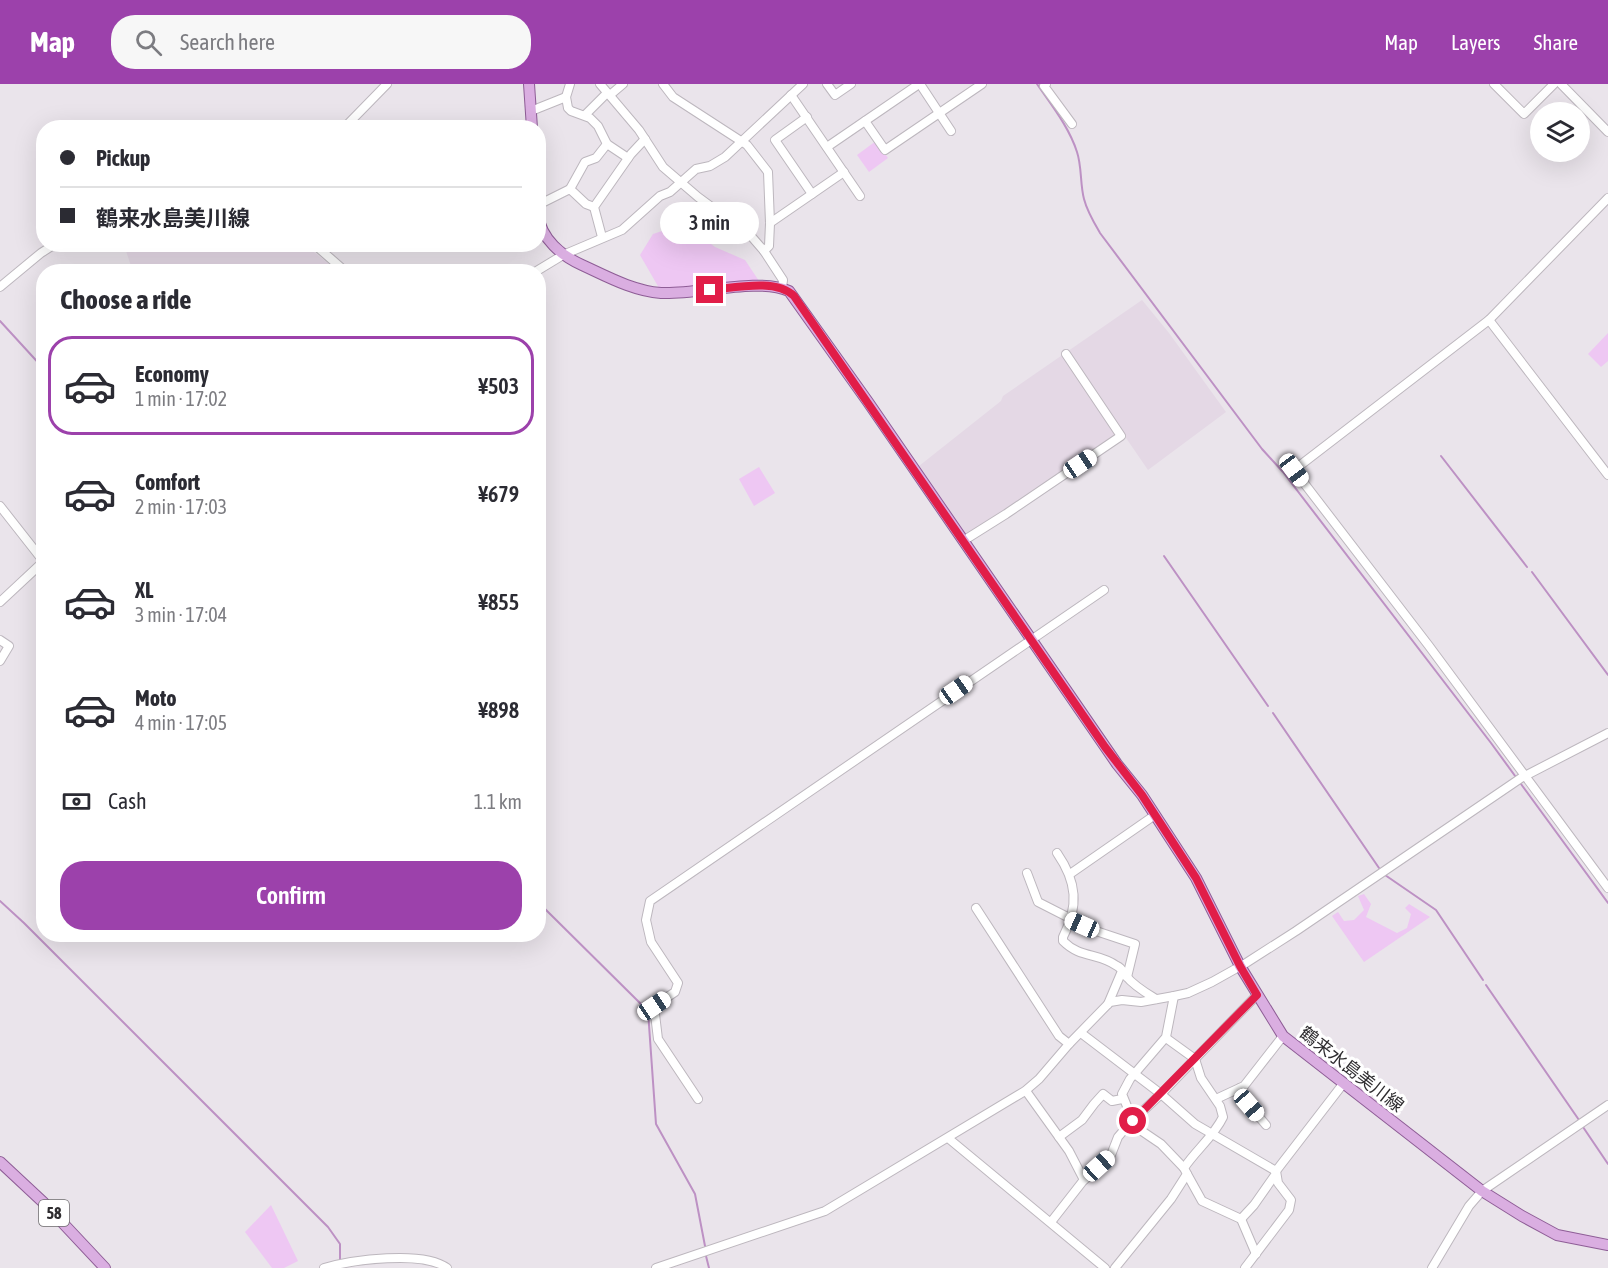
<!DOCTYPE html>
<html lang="en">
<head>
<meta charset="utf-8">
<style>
	:root { --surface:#fff; --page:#f7f7f7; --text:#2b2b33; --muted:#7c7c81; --line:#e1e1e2; --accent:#9c41ab }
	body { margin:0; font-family:"Asap Condensed","Noto Sans JP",sans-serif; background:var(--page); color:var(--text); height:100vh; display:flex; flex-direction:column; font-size:22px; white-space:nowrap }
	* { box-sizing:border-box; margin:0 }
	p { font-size:20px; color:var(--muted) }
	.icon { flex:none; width:33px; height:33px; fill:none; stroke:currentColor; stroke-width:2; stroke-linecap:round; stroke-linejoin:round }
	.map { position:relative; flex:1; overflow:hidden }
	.drawer { position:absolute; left:36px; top:180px; width:510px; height:678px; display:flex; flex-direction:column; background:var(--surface); border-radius:24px; box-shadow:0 6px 24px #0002 }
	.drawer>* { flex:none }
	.guide { position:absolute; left:36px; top:36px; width:510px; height:132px; border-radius:24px; box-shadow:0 6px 24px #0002; display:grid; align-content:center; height:132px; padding:0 24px; background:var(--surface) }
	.controls { position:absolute; left:1530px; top:18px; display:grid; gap:12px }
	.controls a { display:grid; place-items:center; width:60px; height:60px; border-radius:50%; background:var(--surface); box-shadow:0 6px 24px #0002; font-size:30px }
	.end { position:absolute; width:27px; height:27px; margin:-14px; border:8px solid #e11d48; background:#fff; box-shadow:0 0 0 3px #fff }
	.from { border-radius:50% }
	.bubble { position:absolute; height:42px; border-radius:21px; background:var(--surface); box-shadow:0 6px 24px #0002; font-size:20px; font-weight:600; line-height:42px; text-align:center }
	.car { position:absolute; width:18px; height:36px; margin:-18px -9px; border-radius:8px; box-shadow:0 0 4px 2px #0007; background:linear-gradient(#fff 24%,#345 0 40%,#fff 0 76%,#345 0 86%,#fff 0) }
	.guide b { display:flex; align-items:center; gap:21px; height:57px; font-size:22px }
	.guide b+b { border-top:2px solid var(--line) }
	.guide i { width:15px; height:15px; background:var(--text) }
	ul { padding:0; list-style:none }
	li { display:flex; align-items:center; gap:18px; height:99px; margin:0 12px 9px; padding:0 12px; border:3px solid transparent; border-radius:24px }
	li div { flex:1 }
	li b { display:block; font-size:22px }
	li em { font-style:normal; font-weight:600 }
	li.active { border-color:var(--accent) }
	li>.icon { width:54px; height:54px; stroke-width:1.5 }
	h2 { padding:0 24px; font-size:27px; line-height:72px }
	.pay { display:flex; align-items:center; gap:15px; height:66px; padding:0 24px; font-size:22px }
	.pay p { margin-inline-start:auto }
	.primary-button { display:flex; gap:12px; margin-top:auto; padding:12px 24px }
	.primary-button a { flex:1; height:69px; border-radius:24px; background:var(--accent); color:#fff; font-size:24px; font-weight:600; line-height:69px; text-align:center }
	header { display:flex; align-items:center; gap:36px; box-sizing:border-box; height:84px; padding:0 30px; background:var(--accent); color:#fff }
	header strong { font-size:28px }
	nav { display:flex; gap:33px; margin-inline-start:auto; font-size:21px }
	.search { width:420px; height:54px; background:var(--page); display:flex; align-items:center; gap:15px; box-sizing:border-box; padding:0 21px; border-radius:24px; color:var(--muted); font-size:22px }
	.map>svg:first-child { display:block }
	.built { fill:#e4d8e5 }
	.green { fill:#eec7f3 }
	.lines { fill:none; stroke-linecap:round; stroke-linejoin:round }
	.stream { stroke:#bd91c4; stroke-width:2 }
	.minor-casing { stroke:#bdb7be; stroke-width:10 }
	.major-casing { stroke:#8e5d96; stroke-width:12 }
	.minor { stroke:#fff; stroke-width:8 }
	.major { stroke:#daaee1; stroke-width:10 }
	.route { stroke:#e11d48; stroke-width:8 }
	.labels { text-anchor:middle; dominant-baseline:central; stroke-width:6; stroke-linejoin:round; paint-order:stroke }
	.shield { fill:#fff; stroke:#6d6b6d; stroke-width:1.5 }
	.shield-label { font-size:16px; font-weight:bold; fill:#2e2c2f }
	.street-label { font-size:18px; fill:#2e2c2f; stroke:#fff }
</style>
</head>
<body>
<header>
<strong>Map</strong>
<div class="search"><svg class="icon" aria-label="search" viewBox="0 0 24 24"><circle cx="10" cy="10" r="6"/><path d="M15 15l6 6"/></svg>Search here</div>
<nav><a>Map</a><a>Layers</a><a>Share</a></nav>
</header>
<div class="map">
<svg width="1608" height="1184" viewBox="0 0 1608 1184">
	<rect width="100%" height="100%" fill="#eae4eb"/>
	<g class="built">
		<polygon points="124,161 305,161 338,187 136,187 131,182"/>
		<polygon points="1142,216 1169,249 1226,328 1148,386 1124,351 966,454 919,382 1001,317 1003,312"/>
	</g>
	<g class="green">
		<polygon points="876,57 888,74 869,88 857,71"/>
		<polygon points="674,134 686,139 691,145 715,163 745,176 759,197 685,204 659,204 640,171 653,150 665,146"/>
		<polygon points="1608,249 1608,277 1601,283 1588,270"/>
		<polygon points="759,383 775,409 754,422 739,395"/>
		<polygon points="1364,810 1371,820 1366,833 1397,849 1407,844 1411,830 1405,824 1409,820 1430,833 1364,878 1332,832 1338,828 1344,837 1354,836 1364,826 1358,812"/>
		<polygon points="271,1121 298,1177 284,1184 272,1184 245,1148"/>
	</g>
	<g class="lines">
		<g class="stream">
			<path d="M1037,0C1052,22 1069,43 1077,68C1082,83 1080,100 1084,115C1087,127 1093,137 1100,149L1262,365L1283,388L1491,659L1608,819"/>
			<polyline points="0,237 44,285"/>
			<polyline points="1441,372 1527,483"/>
			<polyline points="1164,472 1268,622"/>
			<polyline points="1532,488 1608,591"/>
			<polyline points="1273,629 1379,784"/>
			<polyline points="1385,791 1436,826 1483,896"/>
			<polyline points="0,817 24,839 328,1143 340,1160 340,1178"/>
			<polyline points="538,818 648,927 656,1040 695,1110 705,1162"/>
			<polyline points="1486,901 1579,1036"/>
			<polyline points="1583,1043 1608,1080"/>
			<polyline points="706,1172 709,1184"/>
		</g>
		<g class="minor-casing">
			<g id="minor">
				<polyline points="570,0 566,13 568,24 571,27 590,34 598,42 607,60 628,74"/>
				<polyline points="600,0 639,46 663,83 698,113 751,152 764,167 783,196 782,204"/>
				<polyline points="663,0 673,13 747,61 768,88 770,139 769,162 764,167"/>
				<polyline points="827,0 835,11 851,0"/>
				<polyline points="920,0 951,47"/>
				<polyline points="1046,0 1044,2 1072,40"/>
				<polyline points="1494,0 1524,30 1554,0"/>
				<polyline points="1561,0 1608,48"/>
				<polyline points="610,11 623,0"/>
				<polyline points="791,11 860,112"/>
				<polyline points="531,27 566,13"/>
				<polyline points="585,31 607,9"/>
				<polyline points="807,33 775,56 812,110"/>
				<polyline points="865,37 885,66 982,0"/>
				<polyline points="344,44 387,0"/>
				<polyline points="827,63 919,0"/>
				<polyline points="570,105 585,78 596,74 607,60"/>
				<polyline points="1608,114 1489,236 1294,386 1429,562 1608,804"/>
				<polyline points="538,121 570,105 586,120 594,123"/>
				<polyline points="770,139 844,88"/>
				<polyline points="602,153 594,123 631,70 645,55"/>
				<polyline points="314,160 346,188"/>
				<polyline points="535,188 563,171 622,146 660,112 670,108 696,85 710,82 725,73 803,0"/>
				<polyline points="0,203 41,169 55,160"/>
				<polyline points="1489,236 1608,391"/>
				<polyline points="0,422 44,478"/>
				<polyline points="963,457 1006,430 1121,352 1066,270"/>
				<polyline points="0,518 44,477"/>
				<polyline points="0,556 9,562 0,577"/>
				<path d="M1057,769C1077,798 1079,822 1063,853V857C1081,875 1097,868 1117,882C1122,884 1123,888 1126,892C1134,902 1146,909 1156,915"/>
				<polyline points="1027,789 1038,818 1093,846 1135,860 1127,893"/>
				<polyline points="1070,790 1155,731"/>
				<polyline points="976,824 1059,952 1069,960"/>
				<polyline points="1108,920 1122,887"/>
				<polyline points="1081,949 1161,1010 1195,1040 1276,1087 1278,1099 1291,1116 1289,1126 1245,1184"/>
				<polyline points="1240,1004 1249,1021 1266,1041"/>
				<polyline points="1026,1007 1069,1067 1084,1096"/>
				<polyline points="698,1015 658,955 654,922 675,908 678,899 651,858 646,836 650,817 1104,506"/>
				<polyline points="1216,1015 1244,1002 1283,952"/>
				<polyline points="1133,1037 1122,1010 1130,995 1166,953 1174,912"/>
				<polyline points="1059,1053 1082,1036 1094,1020 1103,1010 1112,1017 1122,1015"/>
				<polyline points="948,1054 1105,1184"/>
				<polyline points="1184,1084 1161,1060 1130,1039 1161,1010 1257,911"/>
				<polyline points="1276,1087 1343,1000"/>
				<polyline points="1187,1090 1202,1117 1241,1135 1256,1170"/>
				<polyline points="1241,1135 1254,1121 1275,1091"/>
				<polyline points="1051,1138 1083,1097 1111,1071 1118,1053 1130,1039"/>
				<path d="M324,1184C352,1176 423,1166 447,1184"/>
				<polyline points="656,1184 825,1127 1025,1007 1039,995 1069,960 1110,918 1122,916 1141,918 1174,912 1188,909 1212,898 1246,879 1296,847 1521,694 1608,649"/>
				<path d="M1115,1184L1171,1115L1187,1090L1184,1084C1196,1066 1214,1052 1223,1033L1220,1022L1201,994L1195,975L1166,954"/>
				<polyline points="1432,1184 1469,1122 1482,1107 1608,1021"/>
			</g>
		</g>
		<g class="major-casing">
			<g id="major">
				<polyline points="529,0 532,44"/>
				<path d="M538,131C541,155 562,172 582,181C606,192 633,207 661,209C697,211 758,193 789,207L868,318L1117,680L1142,711L1196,794L1240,882L1283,952L1482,1107L1522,1132L1557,1151L1608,1161"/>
				<polyline points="0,1078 44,1119 105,1184"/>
			</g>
		</g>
		<use href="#minor" class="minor"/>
		<use href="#major" class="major"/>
	</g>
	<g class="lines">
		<path class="route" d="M710,206C734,204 776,194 794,212L1105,663L1142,711L1196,794L1240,882L1257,911L1133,1037"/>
	</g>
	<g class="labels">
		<rect class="shield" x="39" y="1116" width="30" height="26" rx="4.5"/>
		<g class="shield-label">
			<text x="54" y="1129">58</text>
		</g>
		<g class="street-label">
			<text transform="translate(1352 985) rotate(38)">鶴来水島美川線</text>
		</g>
	</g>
</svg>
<div class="controls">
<a><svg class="icon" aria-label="layers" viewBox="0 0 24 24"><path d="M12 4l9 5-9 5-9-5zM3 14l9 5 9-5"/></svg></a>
</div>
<i class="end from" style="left:1133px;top:1037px"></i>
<i class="end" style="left:710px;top:206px"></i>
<div class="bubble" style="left:660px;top:118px;width:99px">3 min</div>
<i class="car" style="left:1080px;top:380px;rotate:56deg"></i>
<i class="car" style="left:1294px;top:386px;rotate:143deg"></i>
<i class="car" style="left:956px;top:606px;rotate:55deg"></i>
<i class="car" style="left:1082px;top:841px;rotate:294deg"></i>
<i class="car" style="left:654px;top:922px;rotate:56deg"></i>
<i class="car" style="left:1249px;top:1021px;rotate:139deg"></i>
<i class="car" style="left:1099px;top:1082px;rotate:48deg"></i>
<div class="guide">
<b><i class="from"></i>Pickup</b>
<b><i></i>鶴来水島美川線</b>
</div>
<section class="drawer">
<h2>Choose a ride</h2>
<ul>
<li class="active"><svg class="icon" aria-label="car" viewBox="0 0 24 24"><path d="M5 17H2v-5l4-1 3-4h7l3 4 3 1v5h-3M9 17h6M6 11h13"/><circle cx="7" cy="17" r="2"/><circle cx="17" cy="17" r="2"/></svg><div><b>Economy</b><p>1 min · 17:02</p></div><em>¥503</em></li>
<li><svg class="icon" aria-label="car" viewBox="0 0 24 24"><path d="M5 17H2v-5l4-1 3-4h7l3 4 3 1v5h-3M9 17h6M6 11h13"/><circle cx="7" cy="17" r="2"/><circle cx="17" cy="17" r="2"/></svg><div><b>Comfort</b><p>2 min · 17:03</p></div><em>¥679</em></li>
<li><svg class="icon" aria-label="car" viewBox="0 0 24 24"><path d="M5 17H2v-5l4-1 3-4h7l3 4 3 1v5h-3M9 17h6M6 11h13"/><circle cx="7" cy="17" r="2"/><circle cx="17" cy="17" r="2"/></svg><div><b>XL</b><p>3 min · 17:04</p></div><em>¥855</em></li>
<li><svg class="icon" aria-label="car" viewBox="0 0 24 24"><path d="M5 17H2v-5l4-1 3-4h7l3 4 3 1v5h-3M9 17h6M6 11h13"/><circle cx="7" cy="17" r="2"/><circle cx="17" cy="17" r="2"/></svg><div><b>Moto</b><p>4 min · 17:05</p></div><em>¥898</em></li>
</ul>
<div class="pay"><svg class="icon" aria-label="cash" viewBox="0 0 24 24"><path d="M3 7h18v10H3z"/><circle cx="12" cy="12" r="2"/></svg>Cash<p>1.1 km</p></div>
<div class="primary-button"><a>Confirm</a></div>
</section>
</div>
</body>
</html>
